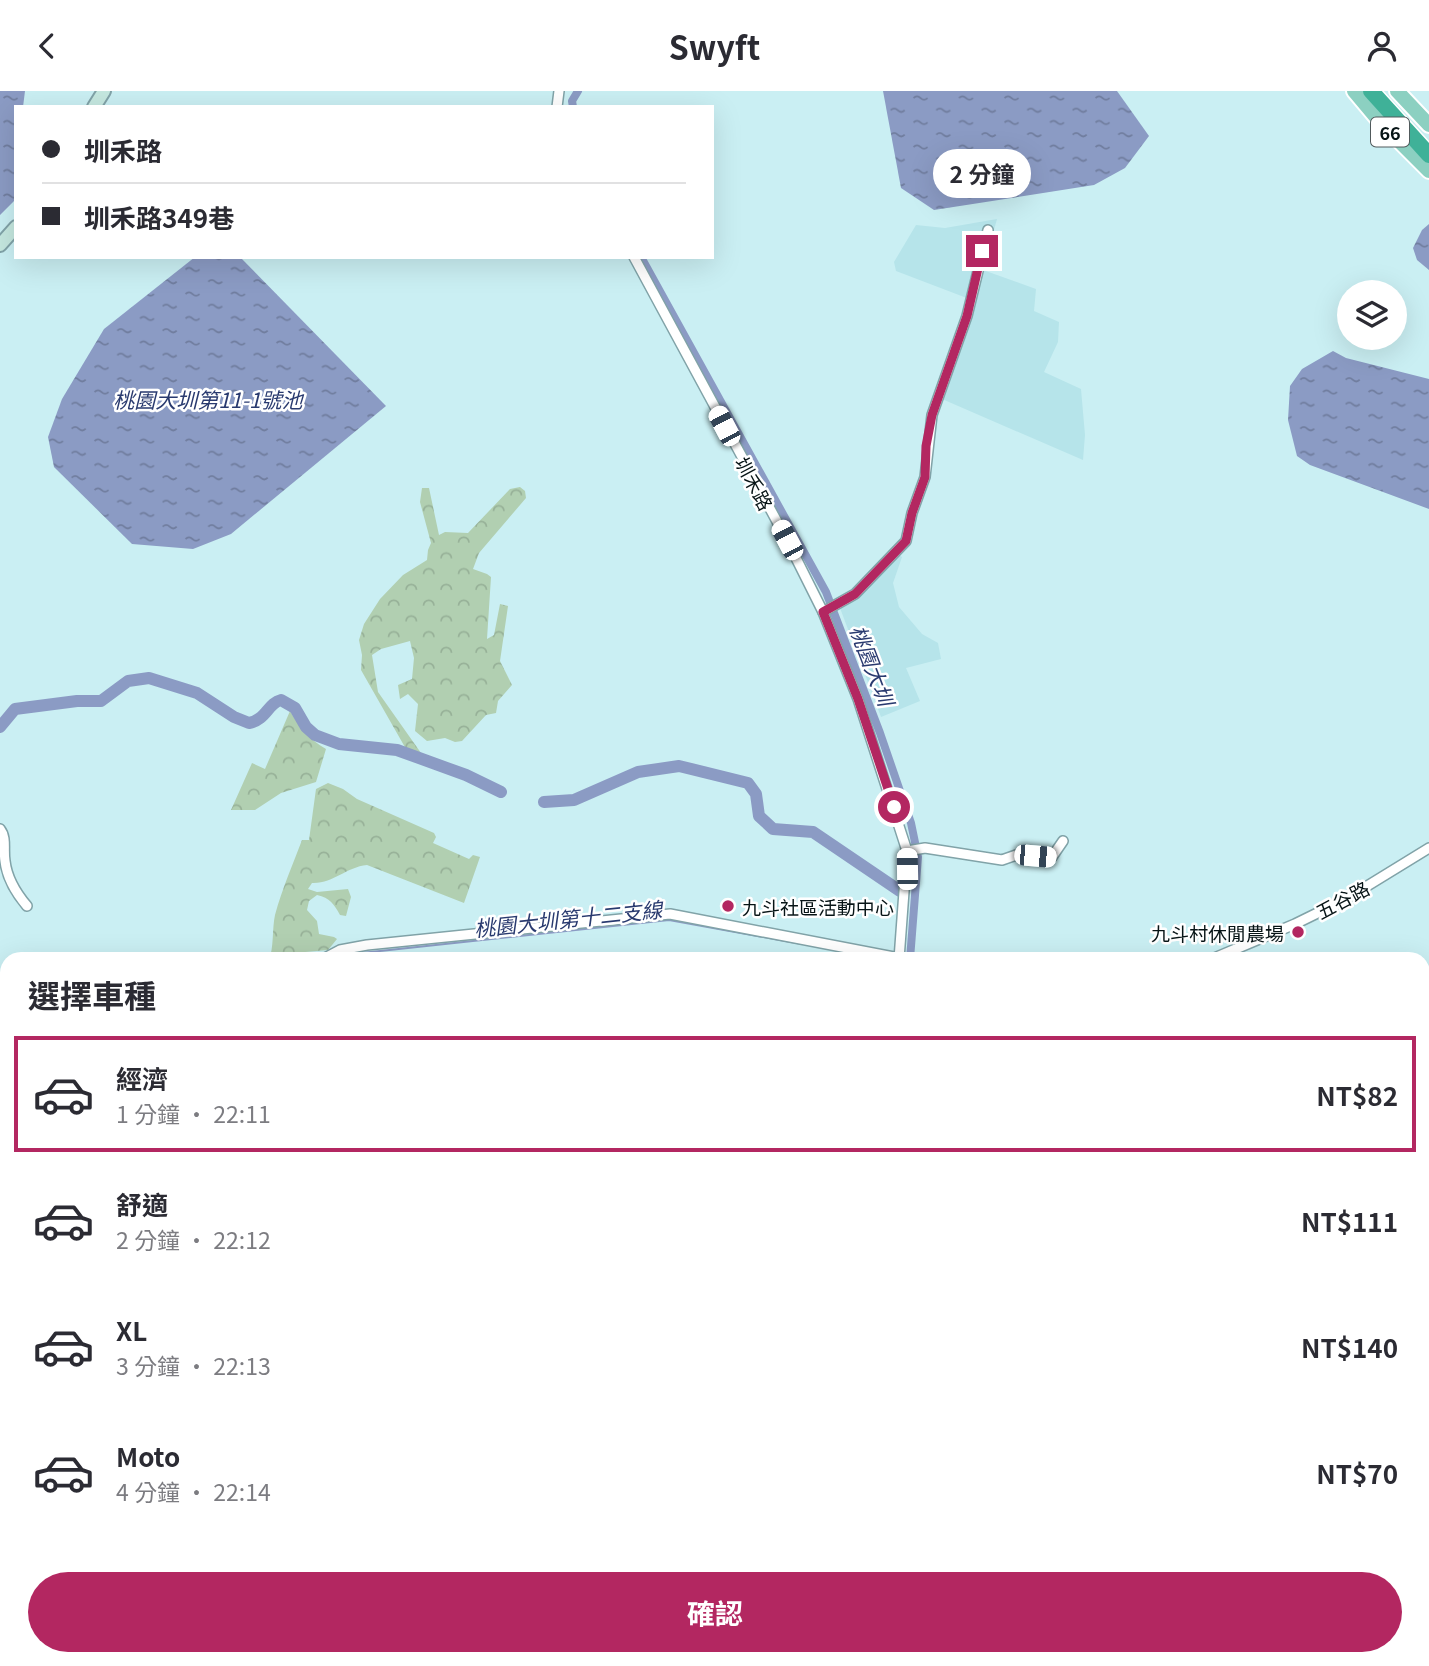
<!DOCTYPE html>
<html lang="zh-TW">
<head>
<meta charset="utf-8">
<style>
	:root { --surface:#fff; --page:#f7f7f7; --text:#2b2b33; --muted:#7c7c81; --line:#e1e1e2; --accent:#b32761 }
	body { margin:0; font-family:Georgia,"Noto Sans TC",serif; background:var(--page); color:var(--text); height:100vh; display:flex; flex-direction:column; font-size:26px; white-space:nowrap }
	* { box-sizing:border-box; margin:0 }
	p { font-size:23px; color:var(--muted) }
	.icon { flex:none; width:38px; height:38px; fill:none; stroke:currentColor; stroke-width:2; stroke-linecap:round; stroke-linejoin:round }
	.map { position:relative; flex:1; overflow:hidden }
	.panel { position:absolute; left:0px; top:861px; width:1430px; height:714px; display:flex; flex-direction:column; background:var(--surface); border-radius:21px 21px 0 0; box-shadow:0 7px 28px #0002 }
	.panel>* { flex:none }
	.banner { position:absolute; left:14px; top:14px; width:700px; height:154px; border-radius:0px; box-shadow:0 7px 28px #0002; display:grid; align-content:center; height:154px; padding:0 28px; background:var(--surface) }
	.tools { position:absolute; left:1337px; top:189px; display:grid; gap:14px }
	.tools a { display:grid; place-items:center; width:70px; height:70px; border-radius:50%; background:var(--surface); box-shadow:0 7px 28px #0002; font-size:35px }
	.end { position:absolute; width:32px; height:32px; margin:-16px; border:9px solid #b32761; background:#fff; box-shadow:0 0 0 4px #fff }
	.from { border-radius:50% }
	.bubble { position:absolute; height:49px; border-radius:24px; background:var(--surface); box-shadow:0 7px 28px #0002; font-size:23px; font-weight:700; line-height:49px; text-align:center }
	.car { position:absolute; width:21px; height:42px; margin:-21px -10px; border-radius:9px; box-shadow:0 0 5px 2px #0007; background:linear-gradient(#fff 24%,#345 0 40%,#fff 0 76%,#345 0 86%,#fff 0) }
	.banner b { display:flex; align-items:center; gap:24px; height:66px; font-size:26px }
	.banner b+b { border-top:2px solid var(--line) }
	.banner i { width:18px; height:18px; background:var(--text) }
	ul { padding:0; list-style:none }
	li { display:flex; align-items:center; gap:21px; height:116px; margin:0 14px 10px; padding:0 14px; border:4px solid transparent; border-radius:0px }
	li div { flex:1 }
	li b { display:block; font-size:26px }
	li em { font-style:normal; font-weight:700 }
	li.active { border-color:var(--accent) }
	li>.icon { width:63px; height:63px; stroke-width:1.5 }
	h2 { padding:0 28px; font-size:32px; line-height:84px }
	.button { display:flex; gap:14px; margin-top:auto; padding:14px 28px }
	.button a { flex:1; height:80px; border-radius:42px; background:var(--accent); color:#fff; font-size:28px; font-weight:700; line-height:80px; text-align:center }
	header { display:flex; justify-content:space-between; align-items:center; height:91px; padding:0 28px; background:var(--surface); font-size:32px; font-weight:700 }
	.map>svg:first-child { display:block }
	.built { fill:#b6e4ea }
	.forest { fill:url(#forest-crowns) }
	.green { fill:#b1cfb1 }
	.water { fill:url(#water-ripples) }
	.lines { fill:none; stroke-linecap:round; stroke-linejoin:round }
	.stream { stroke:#8b9bc4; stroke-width:2 }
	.canal { stroke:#8b9bc4; stroke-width:8 }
	.river { stroke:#8b9bc4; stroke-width:12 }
	.street-casing { stroke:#81a3a8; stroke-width:12 }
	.secondary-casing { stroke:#81a3a8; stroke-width:16 }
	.primary-casing { stroke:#fff; stroke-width:18 }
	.highway-casing { stroke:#fff; stroke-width:19 }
	.street { stroke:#fff; stroke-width:9 }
	.secondary { stroke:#c5e8e0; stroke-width:12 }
	.primary { stroke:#8cd0c1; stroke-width:14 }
	.highway { stroke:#3fb198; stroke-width:16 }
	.route { stroke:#b32761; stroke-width:9 }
	.poi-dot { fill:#b32761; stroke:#fff; stroke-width:2.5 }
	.labels { text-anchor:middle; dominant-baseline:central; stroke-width:5; stroke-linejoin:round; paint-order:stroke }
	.shield { fill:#fff; stroke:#515a5c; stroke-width:2 }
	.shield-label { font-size:18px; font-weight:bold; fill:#071416 }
	.street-label { font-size:19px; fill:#071416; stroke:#fff }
	.poi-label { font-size:19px; fill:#071416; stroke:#fff; text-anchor:start }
	.water-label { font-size:21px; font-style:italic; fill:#293a6f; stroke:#fff }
</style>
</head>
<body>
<header><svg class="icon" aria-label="back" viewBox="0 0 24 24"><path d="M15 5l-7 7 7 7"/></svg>Swyft<svg class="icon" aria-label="person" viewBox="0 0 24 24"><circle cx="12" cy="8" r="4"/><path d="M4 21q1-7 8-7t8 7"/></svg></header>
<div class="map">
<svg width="1429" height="1575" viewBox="0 0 1429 1575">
	<defs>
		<pattern id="forest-crowns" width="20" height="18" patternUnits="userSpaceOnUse" patternTransform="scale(1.75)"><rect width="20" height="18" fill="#b1cfb1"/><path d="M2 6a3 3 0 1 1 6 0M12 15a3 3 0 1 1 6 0" fill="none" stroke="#97b198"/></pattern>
		<pattern id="water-ripples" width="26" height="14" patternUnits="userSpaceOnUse" patternTransform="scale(1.75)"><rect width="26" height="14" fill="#8b9bc4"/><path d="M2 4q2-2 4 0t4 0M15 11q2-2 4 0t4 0" fill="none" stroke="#707d9e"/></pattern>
	</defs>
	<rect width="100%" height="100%" fill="#caeff3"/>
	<g class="built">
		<polygon points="997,128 983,179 1036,198 1034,220 1059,231 1058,251 1044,281 1081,298 1085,344 1083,369 942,308 972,209 896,180 894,171 916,134 945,137"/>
		<polygon points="899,464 902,466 893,492 899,516 922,543 938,552 941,568 906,577 920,610 881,626 840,517 866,498"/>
	</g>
	<g class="forest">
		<polygon points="520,396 525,400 526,407 479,462 473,478 487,483 491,486 487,548 494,544 500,513 508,515 500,570 512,594 498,610 496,622 486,624 462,650 455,651 445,647 427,650 415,640 418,613 408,603 400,608 398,594 412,588 414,567 410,550 381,558 372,564 378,601 421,662 406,658 361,579 362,564 359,549 364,533 380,508 403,484 427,469 428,459 431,452 420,411 422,397 429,397 439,444 445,441 468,442 510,398"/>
		<path d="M290,620C300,637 309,648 326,658L316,691L281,702L255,719H231L252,672L265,678Z"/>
		<path d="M328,692L343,698L357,708L434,742L436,746L433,752L469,768L473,764L480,766L464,812L367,774C346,776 333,793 312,792L308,798L317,801L348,798L351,806L346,825L340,824C334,813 330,807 317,804L309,810L307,819L317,830L319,843L334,846L337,848L328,859L294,862L283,868H269C274,858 272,837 275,824C282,798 293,773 302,749H309L316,698Z"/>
	</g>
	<polygon class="green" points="380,1568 447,1568 445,1575 388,1575"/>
	<g class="water">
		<polygon points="0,0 25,0 23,16 16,16 14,110 0,124"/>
		<polygon points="883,0 1117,0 1149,45 1125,77 1094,94 934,119 901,97"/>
		<polygon points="1429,133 1429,179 1417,169 1413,157 1422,139"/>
		<polygon points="195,166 240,166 386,315 231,443 193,458 132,453 54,376 48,346 62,308 104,238"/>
		<polygon points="1333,260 1346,267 1429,288 1429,418 1310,374 1297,365 1288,329 1290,295 1302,278"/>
		<polygon points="0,1411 7,1416 7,1568 24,1568 29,1575 0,1575"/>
	</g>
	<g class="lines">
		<g class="stream">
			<polyline points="336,868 343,864 669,829 802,853"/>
			<polyline points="0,1128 7,1126"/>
		</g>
		<g class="canal">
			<polyline points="573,16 572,10 578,0"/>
			<polyline points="641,166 826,501 880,642 911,732 918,766 910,868"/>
			<polyline points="1109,1568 1112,1575"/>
		</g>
		<g class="river">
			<path d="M0,636L15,618L77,610H101L128,590L149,587L197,602L234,626L249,632C266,629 268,612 281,609L295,617L306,636L315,644L339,653L397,659L466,684L501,701"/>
			<polyline points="544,711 574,709 638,681 679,675 748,692 756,703 759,725 773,738 813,741 900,800"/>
			<polyline points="1423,1399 1429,1400"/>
			<polyline points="868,1568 870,1575"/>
		</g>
		<g class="street-casing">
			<g id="street">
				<polyline points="557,16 559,0"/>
				<polyline points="634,166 787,449 823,521 858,608 907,760 899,868"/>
				<polyline points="823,521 855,503 906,450 912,422 925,386 932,324 967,225 988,139"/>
				<path d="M0,738C7,747 3,759 5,770C7,788 16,802 27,815"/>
				<polyline points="907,760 925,757 1002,769 1019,763 1052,766 1063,750"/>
				<polyline points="323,868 340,859 367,854 670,823 899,867"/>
				<polyline points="1212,868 1295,833 1346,808 1429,757"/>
				<polyline points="0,1020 7,1015"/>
				<polyline points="0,1265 7,1267"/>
				<polyline points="1102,1568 1104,1575"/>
				<polyline points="323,1575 326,1568"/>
				<polyline points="1276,1575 1278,1568"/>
			</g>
		</g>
		<g class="secondary-casing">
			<g id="secondary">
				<polyline points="94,16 104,0"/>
				<polyline points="0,154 16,136"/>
			</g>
		</g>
		<g class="primary-casing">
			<g id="primary">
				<polyline points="1354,0 1380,31 1429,80"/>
				<polyline points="1397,0 1429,34"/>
			</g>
		</g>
		<g class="highway-casing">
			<polyline id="highway" points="1371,0 1429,64"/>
		</g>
		<use href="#street" class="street"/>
		<use href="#secondary" class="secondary"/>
		<use href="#primary" class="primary"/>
		<use href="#highway" class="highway"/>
	</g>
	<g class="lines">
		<polyline class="route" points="894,716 858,608 823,521 855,503 906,450 912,422 925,386 926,355 932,324 967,225 982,160"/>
	</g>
	<g class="poi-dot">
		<circle cx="728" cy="815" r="7"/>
		<circle cx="1298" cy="841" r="7"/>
	</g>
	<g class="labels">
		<rect class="shield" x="1371" y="26.5" width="38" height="29" rx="5"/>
		<g class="shield-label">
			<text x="1390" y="41">66</text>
		</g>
		<g class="street-label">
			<text transform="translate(755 392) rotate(62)">圳禾路</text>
			<text transform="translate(1342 808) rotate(-28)">五谷路</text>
		</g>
		<g class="poi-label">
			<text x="742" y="815">九斗社區活動中心</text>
			<text x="1284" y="841" text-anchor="end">九斗村休閒農場</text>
		</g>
		<g class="water-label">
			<text x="208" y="308">桃園大圳第11-1號池</text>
			<text transform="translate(873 574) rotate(69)">桃園大圳</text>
			<text transform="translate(568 827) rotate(-6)">桃園大圳第十二支線</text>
		</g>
	</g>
</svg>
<div class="tools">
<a><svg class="icon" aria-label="layers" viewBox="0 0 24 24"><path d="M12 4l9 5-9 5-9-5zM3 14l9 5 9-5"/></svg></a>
</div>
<i class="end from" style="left:894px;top:716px"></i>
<i class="end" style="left:982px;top:160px"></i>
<div class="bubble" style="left:933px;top:58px;width:98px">2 分鐘</div>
<i class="car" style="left:724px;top:335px;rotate:332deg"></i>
<i class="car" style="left:787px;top:449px;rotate:332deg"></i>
<i class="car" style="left:1035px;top:765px;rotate:95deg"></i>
<i class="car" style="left:907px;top:778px;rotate:359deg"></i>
<div class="banner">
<b><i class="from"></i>圳禾路</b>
<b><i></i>圳禾路349巷</b>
</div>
<section class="panel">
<h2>選擇車種</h2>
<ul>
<li class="active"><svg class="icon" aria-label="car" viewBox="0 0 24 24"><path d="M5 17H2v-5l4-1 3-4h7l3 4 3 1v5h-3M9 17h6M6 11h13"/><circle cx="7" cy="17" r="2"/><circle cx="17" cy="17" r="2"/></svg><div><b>經濟</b><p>1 分鐘 · 22:11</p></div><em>NT$82</em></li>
<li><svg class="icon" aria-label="car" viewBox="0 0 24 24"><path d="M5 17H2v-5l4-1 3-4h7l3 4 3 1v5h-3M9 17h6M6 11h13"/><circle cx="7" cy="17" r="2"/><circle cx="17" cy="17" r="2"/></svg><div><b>舒適</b><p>2 分鐘 · 22:12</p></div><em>NT$111</em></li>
<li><svg class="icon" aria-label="car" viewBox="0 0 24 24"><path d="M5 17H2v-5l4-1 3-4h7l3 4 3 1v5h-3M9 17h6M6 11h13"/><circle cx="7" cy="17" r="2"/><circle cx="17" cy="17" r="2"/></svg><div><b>XL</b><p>3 分鐘 · 22:13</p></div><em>NT$140</em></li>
<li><svg class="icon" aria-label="car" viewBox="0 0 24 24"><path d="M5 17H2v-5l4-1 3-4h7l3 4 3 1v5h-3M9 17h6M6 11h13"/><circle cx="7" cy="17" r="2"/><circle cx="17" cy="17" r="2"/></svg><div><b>Moto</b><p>4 分鐘 · 22:14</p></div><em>NT$70</em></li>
</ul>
<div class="button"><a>確認</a></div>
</section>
</div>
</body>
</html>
